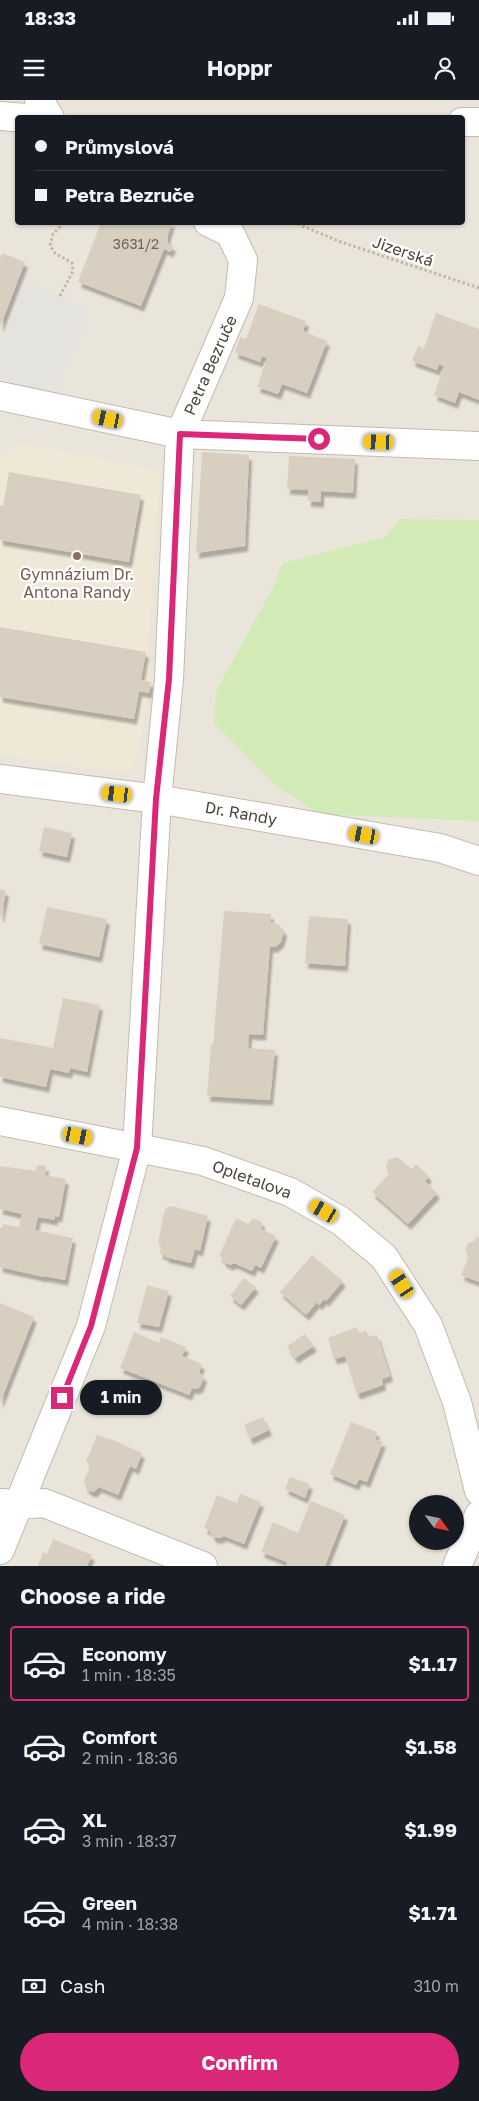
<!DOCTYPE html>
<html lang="en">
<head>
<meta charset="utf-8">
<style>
	:root { --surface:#171b24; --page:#20242c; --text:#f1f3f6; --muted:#9ea1a6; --line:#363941; --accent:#db2777 }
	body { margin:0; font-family:"Golos Text",sans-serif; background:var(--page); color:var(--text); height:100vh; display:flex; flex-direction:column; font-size:19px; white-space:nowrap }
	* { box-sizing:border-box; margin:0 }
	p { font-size:16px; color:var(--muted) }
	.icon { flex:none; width:28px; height:28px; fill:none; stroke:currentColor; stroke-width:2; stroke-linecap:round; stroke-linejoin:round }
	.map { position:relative; height:1466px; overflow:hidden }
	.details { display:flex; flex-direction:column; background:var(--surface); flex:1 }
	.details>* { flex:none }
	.top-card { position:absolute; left:15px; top:15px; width:450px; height:110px; border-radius:5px; box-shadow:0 1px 4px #0004; display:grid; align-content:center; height:110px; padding:0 20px; background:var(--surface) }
	.needle { width:32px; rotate:123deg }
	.fabs { position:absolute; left:409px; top:1395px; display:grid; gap:10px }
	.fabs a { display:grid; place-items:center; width:55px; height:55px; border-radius:50%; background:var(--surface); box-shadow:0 1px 4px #0004; font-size:25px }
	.end { position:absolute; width:22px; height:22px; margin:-11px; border:6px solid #db2777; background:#fff; box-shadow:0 0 0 2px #fff }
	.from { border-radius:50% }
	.bubble { position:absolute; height:35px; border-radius:18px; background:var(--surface); box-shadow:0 1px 4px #0004; font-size:16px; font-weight:700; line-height:35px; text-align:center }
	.car { position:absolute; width:15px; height:30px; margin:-15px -8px; border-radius:6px; box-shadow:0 0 4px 1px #0007; background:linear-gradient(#f5c518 24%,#345 0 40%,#f5c518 0 76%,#345 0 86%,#f5c518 0) }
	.top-card b { display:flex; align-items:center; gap:18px; height:48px; font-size:19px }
	.top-card b+b { border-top:1px solid var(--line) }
	.top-card i { width:12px; height:12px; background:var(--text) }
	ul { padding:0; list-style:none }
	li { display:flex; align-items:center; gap:15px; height:75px; margin:0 10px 8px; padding:0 10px; border:2px solid transparent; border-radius:5px }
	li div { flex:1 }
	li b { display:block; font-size:19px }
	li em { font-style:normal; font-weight:700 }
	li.selected { border-color:var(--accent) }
	li>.icon { width:45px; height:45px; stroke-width:1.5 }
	h2 { padding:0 20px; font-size:22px; line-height:60px }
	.pay { display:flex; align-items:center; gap:12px; height:55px; padding:0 20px; font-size:19px }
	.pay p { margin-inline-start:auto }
	.action { display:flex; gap:10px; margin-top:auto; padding:10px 20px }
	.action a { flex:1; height:58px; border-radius:30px; background:var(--accent); color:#fff; font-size:20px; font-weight:700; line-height:58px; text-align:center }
	.status { display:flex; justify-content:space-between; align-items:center; height:35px; padding:0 25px; background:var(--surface); direction:ltr }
	.status svg { height:14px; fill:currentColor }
	header { display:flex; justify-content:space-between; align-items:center; height:65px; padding:0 20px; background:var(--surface); font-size:22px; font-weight:700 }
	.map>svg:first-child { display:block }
	.residential { fill:#eae5da; fill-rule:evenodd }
	.education { fill:#efe8d6 }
	.green { fill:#d2eab5 }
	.parking { fill:#e5e3e0 }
	.building { fill:#d8cfc1; filter:url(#shadow) }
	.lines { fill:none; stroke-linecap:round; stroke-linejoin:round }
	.minor-casing { stroke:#c2bbae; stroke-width:30 }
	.path { stroke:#c4b79f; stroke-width:3; stroke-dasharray:2.5 2.5; stroke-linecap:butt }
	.minor { stroke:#fff; stroke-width:28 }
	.route { stroke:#db2777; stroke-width:6 }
	.education-dot { fill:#8d6e63; stroke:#fff; stroke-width:2 }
	.labels { text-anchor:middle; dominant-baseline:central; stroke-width:4.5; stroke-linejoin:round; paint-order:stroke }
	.number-label { font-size:14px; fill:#6e675b }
	.street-label { font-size:16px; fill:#4b4439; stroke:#fff }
	.education-label { font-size:16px; fill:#785e54; stroke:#fff }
</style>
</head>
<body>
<div class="status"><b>18:33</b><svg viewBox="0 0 49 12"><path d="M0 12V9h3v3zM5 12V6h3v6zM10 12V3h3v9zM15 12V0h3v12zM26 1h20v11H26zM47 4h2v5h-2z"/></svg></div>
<header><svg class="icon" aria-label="menu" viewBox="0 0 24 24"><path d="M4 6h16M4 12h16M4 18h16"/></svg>Hoppr<svg class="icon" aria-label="person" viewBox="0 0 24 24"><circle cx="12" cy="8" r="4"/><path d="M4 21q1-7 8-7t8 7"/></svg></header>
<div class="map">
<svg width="479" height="1466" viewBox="0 0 479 1466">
	<defs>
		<filter id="shadow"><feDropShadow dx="3" dy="5.5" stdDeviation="1" flood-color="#0004"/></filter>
	</defs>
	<rect width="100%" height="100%" fill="#f6f3ec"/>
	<path class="residential" d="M0,0H479V1466H0ZM18,18H462V122H18ZM418,1404H455V1441H418Z"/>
	<polygon class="education" points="19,343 160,371 148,542 152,581 134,664 130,670 119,673 0,654 0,359"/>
	<polygon class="green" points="400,419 479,420 479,721 320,714 278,687 214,624 216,591 273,488 283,463 385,437"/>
	<polygon class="parking" points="26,181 90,210 55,296 0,278 0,244"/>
	<g class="building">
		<polygon points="101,122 172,122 167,138 168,140 167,143 173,146 170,152 164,149 141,206 78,182"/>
		<polygon points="2,153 25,162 0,227 0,158"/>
		<polygon points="259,204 306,221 303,231 327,241 307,293 282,284 278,294 257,287 267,258 262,256 260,262 235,253 240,237 246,239"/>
		<polygon points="436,213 479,229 479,300 459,292 455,303 434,295 444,266 439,264 437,270 412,261 418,246 424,248"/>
		<polygon points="202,352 249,355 245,446 196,453"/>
		<polygon points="289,356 355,359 353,393 321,391 321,402 308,401 308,390 287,389"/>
		<polygon points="9,372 141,395 129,462 0,440 0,405 3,406"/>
		<polygon points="0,527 146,552 141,580 151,582 149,593 139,591 134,619 0,597"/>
		<polygon points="44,727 72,733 67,757 39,751"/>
		<polygon points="0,789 6,791 1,817 0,817"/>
		<polygon points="47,807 107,819 99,857 39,844"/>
		<polygon points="224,811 271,814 271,822 279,825 284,831 281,842 275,847 270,847 263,935 249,934 248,948 275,950 270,1000 207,996 211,945 213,945"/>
		<polygon points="309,816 348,819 345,866 305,863"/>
		<polygon points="63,898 100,905 87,972 70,968 69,973 50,969 46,987 0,977 0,938 53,948"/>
		<polygon points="397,1057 412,1069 416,1064 429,1076 425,1081 437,1093 408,1124 372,1092 389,1074 386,1067 389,1059"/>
		<polygon points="37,1065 46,1066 45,1075 66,1079 59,1117 55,1116 55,1120 38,1117 35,1130 73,1138 65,1180 44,1176 44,1177 0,1167 0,1127 2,1128 3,1124 19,1127 22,1114 0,1109 0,1066 36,1071"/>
		<polygon points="172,1106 208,1116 200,1151 195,1149 191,1163 165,1157 166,1155 160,1154 161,1145 158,1144 164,1112 167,1107"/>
		<polygon points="236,1118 248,1124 253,1118 262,1122 261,1129 276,1136 261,1168 255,1165 252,1171 234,1163 230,1165 224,1162 222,1158 219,1156"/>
		<polygon points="476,1137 479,1138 479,1182 461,1175 469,1156 465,1151 468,1143 475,1141"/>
		<polygon points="312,1155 343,1181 326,1201 324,1199 319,1205 317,1202 306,1215 280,1192"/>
		<polygon points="244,1178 256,1187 241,1205 230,1196"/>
		<polygon points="147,1185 169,1191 159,1227 137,1223"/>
		<polygon points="0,1203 34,1217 0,1303"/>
		<polygon points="357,1227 359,1234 366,1231 369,1237 377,1235 390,1276 382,1279 383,1285 357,1294 345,1256 334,1259 328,1238"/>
		<polygon points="134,1232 159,1243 161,1237 186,1247 182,1256 202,1264 199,1272 204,1277 200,1287 196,1289 192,1288 189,1295 120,1268"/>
		<polygon points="305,1234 314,1246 295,1258 287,1246"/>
		<polygon points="263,1317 269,1330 250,1339 244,1325"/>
		<polygon points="351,1322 377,1332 375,1339 383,1342 367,1382 359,1379 356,1385 330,1374"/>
		<polygon points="97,1335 108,1339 108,1338 142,1353 136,1369 130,1366 118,1395 99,1387 94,1392 90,1391 86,1388 84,1381 91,1364 86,1362"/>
		<polygon points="290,1377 310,1384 305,1398 285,1389"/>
		<polygon points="240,1394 261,1402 244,1444 224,1436 220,1438 214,1438 209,1430 204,1428 217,1395 237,1403"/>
		<polygon points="311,1401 345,1415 325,1466 289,1466 286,1465 287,1462 261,1452 273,1422 298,1433"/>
		<polygon points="53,1439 92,1455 87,1466 38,1466 43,1452 47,1454"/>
	</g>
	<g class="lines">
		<g class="minor-casing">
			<g id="minor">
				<polyline points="39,0 50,18"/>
				<polyline points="0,16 26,18"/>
				<polyline points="462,22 479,22"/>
				<polyline points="0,296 180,334 479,346"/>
				<polyline points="0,679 157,699 440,748 479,761"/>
				<polyline points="0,1021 203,1061 290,1092 341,1121 384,1157 428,1225 457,1302 479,1391"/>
				<polyline points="2,1403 18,1405 44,1403 203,1466"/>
				<polyline points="0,1450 91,1226 137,1048 157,699 169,579 180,334 239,198 243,160 230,133 208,122"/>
				<polyline points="457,1466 479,1415"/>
			</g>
		</g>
		<g class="path">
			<polyline points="293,122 341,142 479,188"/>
			<polyline points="60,196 73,171 72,163 55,153 50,146 53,134 65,122"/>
		</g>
		<use href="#minor" class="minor"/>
	</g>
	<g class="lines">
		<polyline class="route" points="62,1298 91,1226 137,1048 156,699 169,579 180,334 319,339"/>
	</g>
	<circle class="education-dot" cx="77" cy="456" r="5"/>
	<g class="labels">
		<g class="number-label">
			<text x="136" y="143">3631/2</text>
		</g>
		<g class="street-label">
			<text transform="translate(403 151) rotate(19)">Jizerská</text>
			<text transform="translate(210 265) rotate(-66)">Petra Bezruče</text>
			<text transform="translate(241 713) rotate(10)">Dr. Randy</text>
			<text transform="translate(252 1079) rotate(20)">Opletalova</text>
		</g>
		<g class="education-label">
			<text x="77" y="474">Gymnázium Dr.<tspan x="77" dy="18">Antona Randy</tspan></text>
		</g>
	</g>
</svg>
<div class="fabs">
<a><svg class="needle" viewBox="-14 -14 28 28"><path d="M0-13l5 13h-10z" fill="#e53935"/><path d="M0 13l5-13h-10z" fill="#9ea1a6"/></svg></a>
</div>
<i class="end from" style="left:319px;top:339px"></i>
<i class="end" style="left:62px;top:1298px"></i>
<div class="bubble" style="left:80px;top:1280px;width:82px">1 min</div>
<i class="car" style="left:108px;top:319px;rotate:282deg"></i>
<i class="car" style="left:379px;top:342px;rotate:272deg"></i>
<i class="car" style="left:117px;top:694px;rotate:277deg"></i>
<i class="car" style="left:364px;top:735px;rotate:280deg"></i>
<i class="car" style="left:78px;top:1036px;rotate:101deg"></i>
<i class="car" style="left:324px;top:1111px;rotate:300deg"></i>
<i class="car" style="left:402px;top:1184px;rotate:327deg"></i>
<div class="top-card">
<b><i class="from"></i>Průmyslová</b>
<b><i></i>Petra Bezruče</b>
</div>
</div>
<section class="details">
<h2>Choose a ride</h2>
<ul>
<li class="selected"><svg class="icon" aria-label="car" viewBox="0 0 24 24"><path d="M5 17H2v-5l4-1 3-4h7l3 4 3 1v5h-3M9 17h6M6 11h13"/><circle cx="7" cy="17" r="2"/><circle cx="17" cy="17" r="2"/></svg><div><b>Economy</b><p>1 min · 18:35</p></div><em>$1.17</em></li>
<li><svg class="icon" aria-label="car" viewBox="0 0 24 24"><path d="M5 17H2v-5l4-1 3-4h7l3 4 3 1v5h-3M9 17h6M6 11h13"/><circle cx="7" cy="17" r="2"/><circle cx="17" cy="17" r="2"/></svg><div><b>Comfort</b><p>2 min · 18:36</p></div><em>$1.58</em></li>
<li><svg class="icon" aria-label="car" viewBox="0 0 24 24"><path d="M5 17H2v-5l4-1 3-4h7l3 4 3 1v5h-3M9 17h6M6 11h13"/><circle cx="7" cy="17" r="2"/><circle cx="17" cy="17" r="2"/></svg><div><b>XL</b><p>3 min · 18:37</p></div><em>$1.99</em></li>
<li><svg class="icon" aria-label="car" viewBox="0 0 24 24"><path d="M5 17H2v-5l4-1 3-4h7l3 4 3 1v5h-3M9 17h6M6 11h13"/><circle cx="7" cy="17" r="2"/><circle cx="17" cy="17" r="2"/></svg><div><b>Green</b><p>4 min · 18:38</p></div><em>$1.71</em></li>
</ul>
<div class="pay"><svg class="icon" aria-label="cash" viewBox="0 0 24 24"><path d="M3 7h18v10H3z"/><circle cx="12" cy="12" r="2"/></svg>Cash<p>310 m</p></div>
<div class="action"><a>Confirm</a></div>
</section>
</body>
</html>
